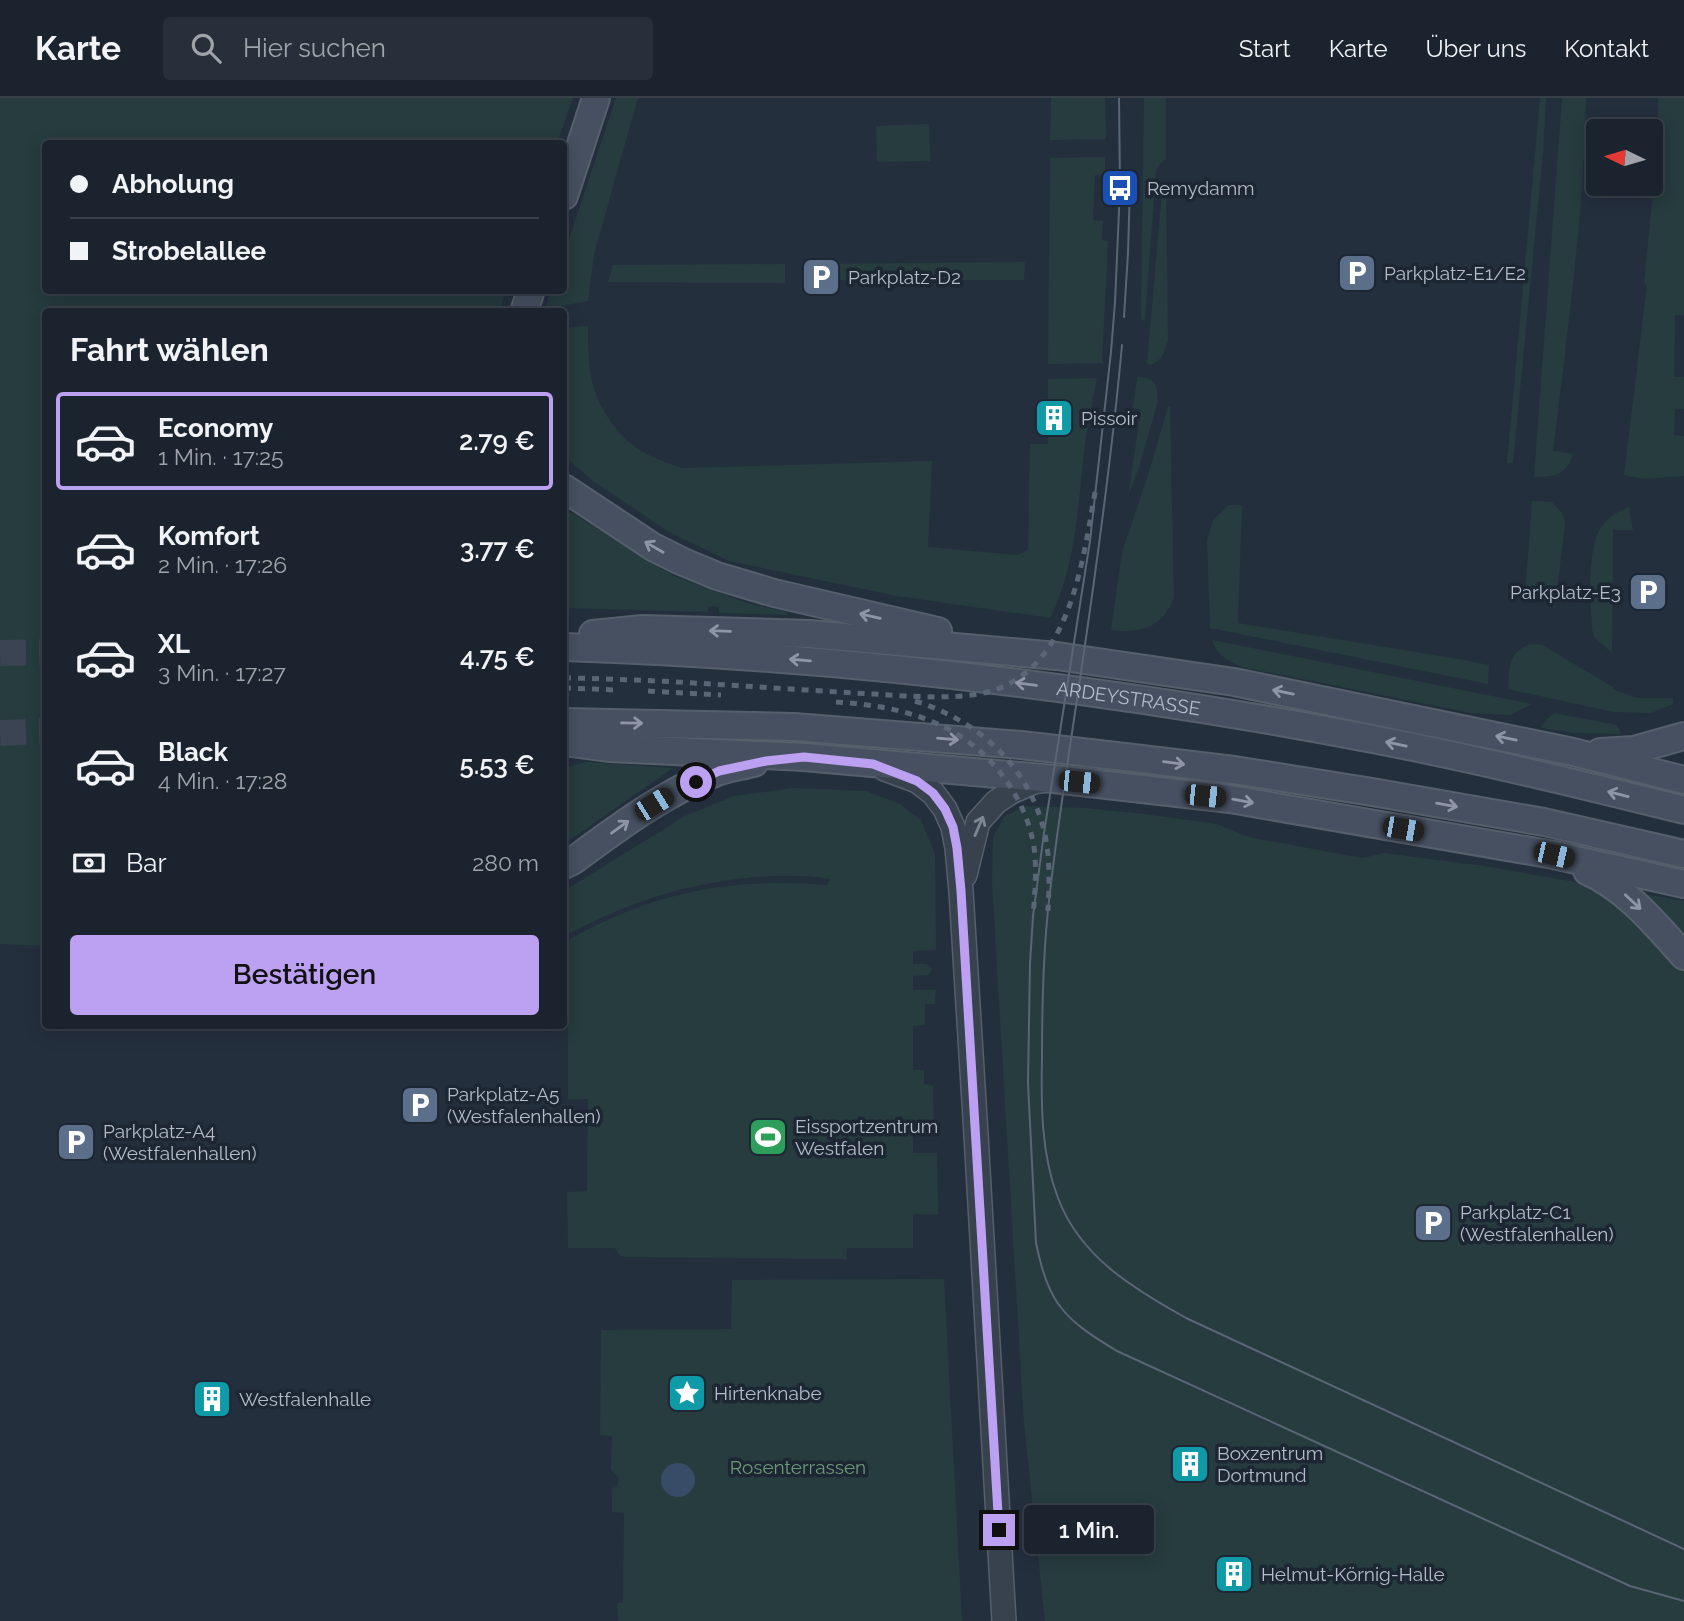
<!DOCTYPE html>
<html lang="de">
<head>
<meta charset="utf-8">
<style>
	:root { --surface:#1b232e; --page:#282f3a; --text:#f1f3f6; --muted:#a0a4aa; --line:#39404a; --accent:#bca0f2 }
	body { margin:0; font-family:Raleway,sans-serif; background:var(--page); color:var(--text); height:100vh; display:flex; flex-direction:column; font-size:26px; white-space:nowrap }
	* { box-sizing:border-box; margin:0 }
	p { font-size:23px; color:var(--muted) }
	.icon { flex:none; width:38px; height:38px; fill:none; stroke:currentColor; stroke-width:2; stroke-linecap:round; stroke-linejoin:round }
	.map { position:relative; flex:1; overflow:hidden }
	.drawer { position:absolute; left:42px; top:210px; width:525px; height:721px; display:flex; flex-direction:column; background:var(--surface); border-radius:7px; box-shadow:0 4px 18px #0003,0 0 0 2px var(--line) }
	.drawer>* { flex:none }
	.guide { position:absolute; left:42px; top:42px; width:525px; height:154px; border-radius:7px; box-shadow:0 4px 18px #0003,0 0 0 2px var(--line); display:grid; align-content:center; height:154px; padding:0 28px; background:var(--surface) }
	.needle { width:46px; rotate:275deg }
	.buttons { position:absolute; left:1586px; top:21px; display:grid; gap:14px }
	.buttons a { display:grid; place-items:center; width:77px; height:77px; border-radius:7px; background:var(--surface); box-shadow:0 4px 18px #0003,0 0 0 2px var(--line); font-size:35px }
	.end { position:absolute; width:32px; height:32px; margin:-16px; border:9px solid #bca0f2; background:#111; box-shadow:0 0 0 4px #111 }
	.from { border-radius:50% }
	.bubble { position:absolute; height:49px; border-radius:7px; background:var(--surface); box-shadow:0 4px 18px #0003,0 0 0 2px var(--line); font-size:23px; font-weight:600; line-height:49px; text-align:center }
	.car { position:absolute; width:21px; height:42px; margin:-21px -10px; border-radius:9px; box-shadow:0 0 5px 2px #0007; background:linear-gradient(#222 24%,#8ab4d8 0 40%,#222 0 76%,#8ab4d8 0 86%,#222 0) }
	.guide b { display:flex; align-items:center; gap:24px; height:66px; font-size:26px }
	.guide b+b { border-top:2px solid var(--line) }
	.guide i { width:18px; height:18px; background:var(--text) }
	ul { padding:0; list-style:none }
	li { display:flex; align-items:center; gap:21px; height:98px; margin:0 14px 10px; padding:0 14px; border:4px solid transparent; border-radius:7px }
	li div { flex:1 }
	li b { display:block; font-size:26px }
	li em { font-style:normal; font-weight:600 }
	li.current { border-color:var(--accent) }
	li>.icon { width:63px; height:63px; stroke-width:1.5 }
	h2 { padding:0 28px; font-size:32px; line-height:84px }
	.pay { display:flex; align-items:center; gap:18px; height:77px; padding:0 28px; font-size:26px }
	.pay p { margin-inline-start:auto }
	.button { display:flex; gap:14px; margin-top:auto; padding:14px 28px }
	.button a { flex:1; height:80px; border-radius:7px; background:var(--accent); color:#111; font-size:28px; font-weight:600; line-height:80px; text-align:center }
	header { display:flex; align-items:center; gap:42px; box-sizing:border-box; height:98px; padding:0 35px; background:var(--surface); border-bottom:2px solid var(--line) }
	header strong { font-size:33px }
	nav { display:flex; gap:38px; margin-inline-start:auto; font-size:24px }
	.search { width:490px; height:63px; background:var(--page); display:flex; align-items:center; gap:18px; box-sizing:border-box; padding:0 24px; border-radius:7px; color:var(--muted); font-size:26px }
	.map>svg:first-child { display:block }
	.green { fill:#263c3f }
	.water { fill:#394c67 }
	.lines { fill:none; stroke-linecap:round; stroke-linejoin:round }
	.secondary-tunnel { stroke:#3a4453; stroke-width:26; stroke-dasharray:26 13; stroke-linecap:butt }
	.tertiary-casing { stroke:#565f6c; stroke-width:26 }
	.secondary-casing { stroke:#565f6c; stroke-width:30 }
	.tertiary { stroke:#38414e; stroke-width:23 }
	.secondary { stroke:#465061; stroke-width:26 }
	.tram { stroke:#5a6575; stroke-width:2 }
	.rail { stroke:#5a6575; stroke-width:5; stroke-dasharray:7 7; stroke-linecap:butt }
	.oneway { stroke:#8e96a5 }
	.oneway2 { stroke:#7c8592 }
	.route { stroke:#bca0f2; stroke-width:9 }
	.labels { text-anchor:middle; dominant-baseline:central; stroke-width:7; stroke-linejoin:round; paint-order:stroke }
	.poi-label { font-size:19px; fill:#b4bcc9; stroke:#1d2633; text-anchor:start }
	.street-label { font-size:19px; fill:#b4bcc9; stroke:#1d2633 }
	.park-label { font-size:19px; fill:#6b9a76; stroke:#1d2633 }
</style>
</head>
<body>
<header>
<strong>Karte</strong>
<div class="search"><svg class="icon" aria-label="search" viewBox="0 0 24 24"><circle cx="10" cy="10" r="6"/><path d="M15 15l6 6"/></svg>Hier suchen</div>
<nav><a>Start</a><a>Karte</a><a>Über uns</a><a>Kontakt</a></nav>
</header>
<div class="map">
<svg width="1684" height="1523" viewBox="0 0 1684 1523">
	<rect width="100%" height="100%" fill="#242f3e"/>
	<g class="green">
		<polygon points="0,0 573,0 557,45 46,46 46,192 506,193 499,214 46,214 45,848 0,846"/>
		<polygon points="616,0 638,0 594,156 588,203 545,211 551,193 564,192 564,156"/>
		<polygon points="1051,0 1105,0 1106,41 1050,42"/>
		<polygon points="1144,0 1166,0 1166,61 1159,67 1156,73 1145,221 1141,222"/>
		<polygon points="1540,0 1546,0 1543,55 1513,365 1507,365"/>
		<path d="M1562,0H1586C1584,118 1567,236 1553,353L1573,356C1566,377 1555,379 1534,379Z"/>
		<polygon points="1658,0 1684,0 1684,217 1675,217 1674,279 1684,279 1684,311 1675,311 1674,337 1684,338 1684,378 1644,381 1624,377 1647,187 1644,184 1658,46"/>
		<polygon points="929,26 930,63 877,64 876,28"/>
		<polygon points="1105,59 1105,76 1095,77 1093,122 1103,123 1102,142 1108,143 1102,265 1048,266 1050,60"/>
		<path d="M1163,83L1166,84L1168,242C1165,254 1163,261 1151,267L1147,265Z"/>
		<polygon points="1025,164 1024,182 817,182 815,166"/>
		<polygon points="785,166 785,185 608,184 613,167"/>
		<path d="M588,228C588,246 588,265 592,283C598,312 623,346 651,358C661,363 672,366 682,370L932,363L928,449L1017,457L1028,452L1030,346H1048V337H1060V304H1048V281L1097,280C1093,302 1088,323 1085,345C1078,403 1077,467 1050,520L897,498L729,463L669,434L593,383L564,358V230Z"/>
		<path d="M1137,279C1156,280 1157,286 1158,303L1139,369L1128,398L1141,312L1133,310Z"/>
		<path d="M1168,309H1170V315L1174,499C1163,530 1140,536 1111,532L1122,454L1148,377Z"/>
		<polygon points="1532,403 1552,404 1562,415 1565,426 1555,510 1538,500 1525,497"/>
		<polygon points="1228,407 1242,407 1238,525 1458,561 1489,567 1488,586 1210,530 1207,442 1213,422"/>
		<path d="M1629,409L1633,432H1613L1612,555L1593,538C1590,513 1586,448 1602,428C1609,418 1619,413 1629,409Z"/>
		<polygon points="564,410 674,478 747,505 787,514 787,517 719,515 719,509 709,508 707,514 564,510"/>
		<path d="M1212,542L1532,606L1510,617L1471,615L1242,569C1228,563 1217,558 1212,542Z"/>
		<path d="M1529,546L1542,547L1613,589L1612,591L1638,600H1673V606L1651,615L1613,614L1508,591C1510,569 1507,557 1529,546Z"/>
		<polygon points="1554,615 1617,627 1621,636 1575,635 1541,630 1542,627"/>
		<polygon points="586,664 673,670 564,746 564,670"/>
		<path d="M793,690L866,693L900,706L921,722L935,756L936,852L913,853V866C921,866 930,864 932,872L928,877L913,878V892H936L935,906H925V927L913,928V972H924V986L933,988L934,1022L913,1023V1055H937L938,1117L913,1116V1150H847L846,1161L628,1159C620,1159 618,1157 615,1150H568L567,1094L587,1093L588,1001H568V842C586,832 606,822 626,814C690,788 759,781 827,787L830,781C766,771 687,785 627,809C607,816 587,827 568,836L564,843V793L685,718L734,698Z"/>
		<polygon points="1025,708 1084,710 1144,716 1217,726 1248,739 1363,760 1384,755 1484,768 1684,803 1684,1523 1045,1523 1024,1326 992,785 993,739 1005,718"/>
		<polygon points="944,1181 962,1523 618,1523 617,1505 623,1504 624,1415 612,1414 612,1391 617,1388 619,1380 611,1372 612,1338 600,1337 601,1232 731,1231 732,1182"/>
	</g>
	<circle class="water" cx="678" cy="1382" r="17"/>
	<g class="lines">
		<g class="secondary-tunnel">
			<polyline points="0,555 46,554"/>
			<polyline points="0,635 46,633"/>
		</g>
		<g class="tertiary-casing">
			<g id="tertiary">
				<polyline points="885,671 917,683 933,695 945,711 953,729 957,750 961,793 976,1037 1004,1523"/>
				<polyline points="965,777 978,724 996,704 1011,694 1034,684 1047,682"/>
			</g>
		</g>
		<g class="secondary-casing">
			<g id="secondary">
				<polyline points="564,98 596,0"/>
				<polyline points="524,214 531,192"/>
				<polyline points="564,390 653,449 681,463 717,478 774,495 938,533"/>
				<polyline points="593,536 643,531 810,536 1057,558 1234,584 1573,654 1684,682"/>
				<path id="s1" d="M564,549C837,558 1109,590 1378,642C1481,662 1583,687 1684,712"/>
				<polyline points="564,624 794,629 1021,647 1116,658 1234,672 1372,694 1544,724 1684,756"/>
				<polyline points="564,644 609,650 804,659 1054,681 1230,701 1554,757 1684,786"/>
				<polyline points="1600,654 1634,652 1684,638"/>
				<path d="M564,767L574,762C619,729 664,695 717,674C728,670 742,668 754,665"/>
				<path d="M1587,773C1627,791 1655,826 1684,858"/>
			</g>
		</g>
		<use href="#tertiary" class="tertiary"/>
		<use href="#secondary" class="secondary"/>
		<g class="tram">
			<path d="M1119,0L1120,90L1115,204L1111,254L1090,443L1044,735L1033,818L1030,865L1028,985L1036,1145C1049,1207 1064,1221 1117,1253L1630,1488L1684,1503"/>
			<polyline points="1124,219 1128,155 1130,86"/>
			<path d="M1122,247C1111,368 1094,488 1076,608C1066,676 1055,744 1048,812C1043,861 1042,910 1042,960C1041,1006 1041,1056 1058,1100C1080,1159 1134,1191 1186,1220L1684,1451"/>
		</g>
		<g class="rail">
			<path d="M564,580C651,581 737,588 824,593C851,595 877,596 904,598C929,599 954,600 978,596C1001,593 1023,580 1038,563C1077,520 1086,444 1096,389"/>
			<polyline points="564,590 616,592"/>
			<polyline points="648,593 721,597"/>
			<path d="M915,603C983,624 1036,675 1047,748C1050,770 1049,791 1048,813"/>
			<path d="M836,604C871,606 908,612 940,627C988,649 1025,696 1034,749C1037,771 1035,795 1033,818"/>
		</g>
	</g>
	<defs><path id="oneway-shaft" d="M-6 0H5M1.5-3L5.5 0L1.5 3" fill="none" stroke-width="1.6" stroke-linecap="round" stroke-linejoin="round" transform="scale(1.75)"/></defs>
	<g class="oneway">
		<use href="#oneway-shaft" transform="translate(654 449) rotate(-150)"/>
		<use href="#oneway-shaft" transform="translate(870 518) rotate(-167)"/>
		<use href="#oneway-shaft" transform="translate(720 533) rotate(-178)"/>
		<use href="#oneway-shaft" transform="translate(800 562) rotate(-175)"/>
		<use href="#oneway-shaft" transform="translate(1026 586) rotate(-173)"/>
		<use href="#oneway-shaft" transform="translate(1283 594) rotate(-168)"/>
		<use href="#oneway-shaft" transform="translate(632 625) rotate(1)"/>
		<use href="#oneway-shaft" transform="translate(1506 640) rotate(-168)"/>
		<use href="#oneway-shaft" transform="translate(948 641) rotate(5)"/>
		<use href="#oneway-shaft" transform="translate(1396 646) rotate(-168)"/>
		<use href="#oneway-shaft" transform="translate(1174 665) rotate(7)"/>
		<use href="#oneway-shaft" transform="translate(1618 696) rotate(-166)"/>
		<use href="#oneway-shaft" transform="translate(1243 703) rotate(10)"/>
		<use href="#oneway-shaft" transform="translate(1447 707) rotate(10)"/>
		<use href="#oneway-shaft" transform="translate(620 729) rotate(-36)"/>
		<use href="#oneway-shaft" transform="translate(1633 804) rotate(43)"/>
	</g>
	<use class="oneway2" href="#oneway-shaft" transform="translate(979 728) rotate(-67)"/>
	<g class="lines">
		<polyline class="route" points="696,684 719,673 766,663 804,659 873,666 917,683 933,695 945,711 953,729 957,750 961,793 999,1432"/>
	</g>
	<defs>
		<g id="bus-square" transform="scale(2.0125)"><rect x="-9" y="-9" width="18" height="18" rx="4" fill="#1a4fb4" stroke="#1d2633"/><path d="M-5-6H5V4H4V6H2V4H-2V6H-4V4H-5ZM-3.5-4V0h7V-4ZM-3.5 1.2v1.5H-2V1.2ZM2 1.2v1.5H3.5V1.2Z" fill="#fff"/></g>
		<g id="parking-square" transform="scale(2.0125)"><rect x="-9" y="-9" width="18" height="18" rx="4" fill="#5c6f8a" stroke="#1d2633"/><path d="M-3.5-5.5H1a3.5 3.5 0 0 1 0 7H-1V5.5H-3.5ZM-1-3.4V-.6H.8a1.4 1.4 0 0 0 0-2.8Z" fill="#fff"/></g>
		<g id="building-square" transform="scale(2.0125)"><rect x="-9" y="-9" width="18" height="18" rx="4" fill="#0f9aa8" stroke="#1d2633"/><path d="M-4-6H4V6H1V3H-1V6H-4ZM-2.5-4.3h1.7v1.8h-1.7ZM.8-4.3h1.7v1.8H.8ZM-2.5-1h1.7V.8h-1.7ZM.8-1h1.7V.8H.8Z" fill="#fff"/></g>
		<g id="stadium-square" transform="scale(2.0125)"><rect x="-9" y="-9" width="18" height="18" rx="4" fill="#2e9e5b" stroke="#1d2633"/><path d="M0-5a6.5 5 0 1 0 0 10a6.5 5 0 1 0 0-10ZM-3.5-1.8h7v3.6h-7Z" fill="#fff"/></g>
		<g id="sight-square" transform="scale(2.0125)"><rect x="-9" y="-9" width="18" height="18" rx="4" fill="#0f9aa8" stroke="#1d2633"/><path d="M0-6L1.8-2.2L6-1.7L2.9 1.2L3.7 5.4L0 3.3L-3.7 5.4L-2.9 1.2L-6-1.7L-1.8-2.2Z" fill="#fff"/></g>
	</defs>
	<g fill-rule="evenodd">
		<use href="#bus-square" x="1120" y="90"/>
		<use href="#parking-square" x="1357" y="175"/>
		<use href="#parking-square" x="821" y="179"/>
		<use href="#building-square" x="1054" y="320"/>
		<use href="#parking-square" x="1648" y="494"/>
		<use href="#parking-square" x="420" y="1007"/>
		<use href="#stadium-square" x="768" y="1039"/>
		<use href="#parking-square" x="76" y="1044"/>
		<use href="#parking-square" x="1433" y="1125"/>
		<use href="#sight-square" x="687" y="1295"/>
		<use href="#building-square" x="212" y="1301"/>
		<use href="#building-square" x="1190" y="1366"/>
		<use href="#building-square" x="1234" y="1476"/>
	</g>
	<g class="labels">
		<g class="poi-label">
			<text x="1147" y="90">Remydamm</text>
			<text x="1384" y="175">Parkplatz-E1/E2</text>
			<text x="848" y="179">Parkplatz-D2</text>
			<text x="1081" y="320">Pissoir</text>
			<text x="1621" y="494" text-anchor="end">Parkplatz-E3</text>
			<text x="447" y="996">Parkplatz-A5<tspan x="447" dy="22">(Westfalenhallen)</tspan></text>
			<text x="795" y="1028">Eissportzentrum<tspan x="795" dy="22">Westfalen</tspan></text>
			<text x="103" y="1033">Parkplatz-A4<tspan x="103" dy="22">(Westfalenhallen)</tspan></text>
			<text x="1460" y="1114">Parkplatz-C1<tspan x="1460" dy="22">(Westfalenhallen)</tspan></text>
			<text x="714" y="1295">Hirtenknabe</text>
			<text x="239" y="1301">Westfalenhalle</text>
			<text x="1217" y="1355">Boxzentrum<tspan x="1217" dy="22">Dortmund</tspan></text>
			<text x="1261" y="1476">Helmut-Körnig-Halle</text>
		</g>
		<g class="street-label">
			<text stroke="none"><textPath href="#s1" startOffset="567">ARDEYSTRASSE</textPath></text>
		</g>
		<g class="park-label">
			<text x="798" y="1369">Rosenterrassen</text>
		</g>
	</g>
</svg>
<div class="buttons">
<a><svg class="needle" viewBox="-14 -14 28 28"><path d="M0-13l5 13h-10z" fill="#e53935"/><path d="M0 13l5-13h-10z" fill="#a0a4aa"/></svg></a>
</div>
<i class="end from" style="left:696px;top:684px"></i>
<i class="end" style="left:999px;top:1432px"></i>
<div class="bubble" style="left:1024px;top:1407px;width:130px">1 Min.</div>
<i class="car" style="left:1079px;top:684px;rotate:96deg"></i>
<i class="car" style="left:1205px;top:698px;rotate:96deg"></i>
<i class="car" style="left:654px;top:706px;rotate:58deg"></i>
<i class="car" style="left:1403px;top:731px;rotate:100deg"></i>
<i class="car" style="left:1554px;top:757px;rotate:103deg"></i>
<div class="guide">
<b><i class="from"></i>Abholung</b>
<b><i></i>Strobelallee</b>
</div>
<section class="drawer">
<h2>Fahrt wählen</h2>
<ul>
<li class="current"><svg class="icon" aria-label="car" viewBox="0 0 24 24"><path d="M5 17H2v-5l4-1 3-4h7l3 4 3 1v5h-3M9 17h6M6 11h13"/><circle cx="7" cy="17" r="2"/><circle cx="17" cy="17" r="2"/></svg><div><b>Economy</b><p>1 Min. · 17:25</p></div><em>2.79 €</em></li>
<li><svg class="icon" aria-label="car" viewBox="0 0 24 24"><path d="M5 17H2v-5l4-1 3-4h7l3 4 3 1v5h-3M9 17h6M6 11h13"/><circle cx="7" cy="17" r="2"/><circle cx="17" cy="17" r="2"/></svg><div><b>Komfort</b><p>2 Min. · 17:26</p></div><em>3.77 €</em></li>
<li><svg class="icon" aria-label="car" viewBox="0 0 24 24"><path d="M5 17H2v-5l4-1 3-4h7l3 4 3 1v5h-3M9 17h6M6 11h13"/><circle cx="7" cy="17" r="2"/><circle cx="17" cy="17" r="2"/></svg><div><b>XL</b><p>3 Min. · 17:27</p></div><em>4.75 €</em></li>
<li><svg class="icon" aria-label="car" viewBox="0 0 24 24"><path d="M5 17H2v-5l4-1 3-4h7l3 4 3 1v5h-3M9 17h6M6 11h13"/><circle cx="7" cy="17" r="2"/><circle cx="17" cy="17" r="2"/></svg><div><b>Black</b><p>4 Min. · 17:28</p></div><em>5.53 €</em></li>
</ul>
<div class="pay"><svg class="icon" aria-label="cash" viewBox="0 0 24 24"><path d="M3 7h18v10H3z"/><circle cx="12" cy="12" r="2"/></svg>Bar<p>280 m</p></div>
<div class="button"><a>Bestätigen</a></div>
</section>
</div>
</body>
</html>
